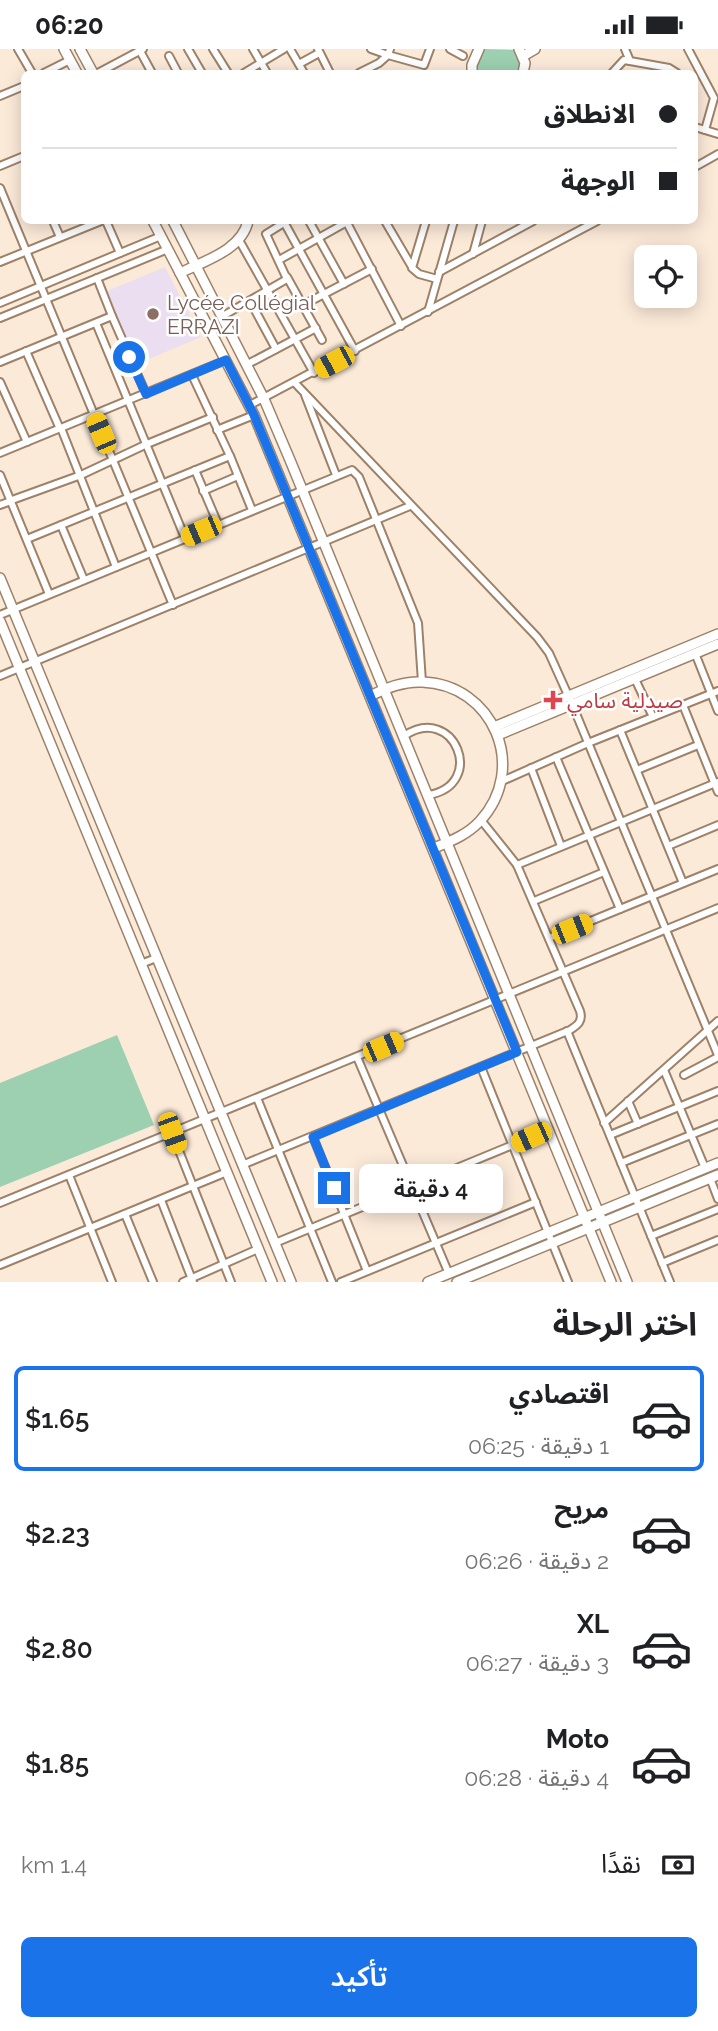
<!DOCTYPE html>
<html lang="ar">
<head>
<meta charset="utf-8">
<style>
	:root { --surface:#fff; --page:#f6f6f6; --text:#202124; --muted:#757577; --line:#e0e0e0; --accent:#1a73e8 }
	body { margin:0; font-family:Raleway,"Noto Sans Arabic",sans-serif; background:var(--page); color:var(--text); direction:rtl; height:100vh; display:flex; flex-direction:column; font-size:26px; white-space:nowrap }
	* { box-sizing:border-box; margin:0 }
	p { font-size:23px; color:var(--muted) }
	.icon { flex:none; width:38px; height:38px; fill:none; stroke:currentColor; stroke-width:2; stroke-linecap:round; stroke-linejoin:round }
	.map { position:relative; height:1233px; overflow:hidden; direction:ltr }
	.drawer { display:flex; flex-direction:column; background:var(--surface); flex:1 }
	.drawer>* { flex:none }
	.banner { position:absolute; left:21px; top:21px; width:677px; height:154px; border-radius:10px; box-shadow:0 4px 18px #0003; direction:rtl; display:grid; align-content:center; height:154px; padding:0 21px; background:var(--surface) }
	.buttons { position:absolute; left:634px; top:196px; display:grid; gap:14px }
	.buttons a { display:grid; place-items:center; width:63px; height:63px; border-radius:10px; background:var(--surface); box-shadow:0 4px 18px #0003; font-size:35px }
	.end { position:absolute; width:32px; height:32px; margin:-16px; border:9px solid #1a73e8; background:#fff; box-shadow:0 0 0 4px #fff }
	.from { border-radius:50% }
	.bubble { position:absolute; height:49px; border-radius:10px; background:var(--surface); box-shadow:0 4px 18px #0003; font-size:23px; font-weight:600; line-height:49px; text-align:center; direction:rtl }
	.car { position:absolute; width:21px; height:42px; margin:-21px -10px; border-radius:9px; box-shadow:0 0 5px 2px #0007; background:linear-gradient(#f5c518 24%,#345 0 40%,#f5c518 0 76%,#345 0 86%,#f5c518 0) }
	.banner b { display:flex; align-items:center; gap:24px; height:66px; font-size:26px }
	.banner b+b { border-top:2px solid var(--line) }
	.banner i { width:18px; height:18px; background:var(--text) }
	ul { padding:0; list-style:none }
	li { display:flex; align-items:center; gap:21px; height:105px; margin:0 14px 10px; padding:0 7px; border:4px solid transparent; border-radius:10px }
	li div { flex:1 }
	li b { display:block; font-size:26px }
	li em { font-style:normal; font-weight:600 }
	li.selected { border-color:var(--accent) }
	li>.icon { width:63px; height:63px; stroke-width:1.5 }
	h2 { padding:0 21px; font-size:32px; line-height:84px }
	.pay { display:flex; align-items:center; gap:18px; height:77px; padding:0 21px; font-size:26px }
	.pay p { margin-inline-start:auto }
	.primary-button { display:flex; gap:14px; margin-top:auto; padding:14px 21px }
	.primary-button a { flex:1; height:80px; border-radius:10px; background:var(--accent); color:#fff; font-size:28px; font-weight:600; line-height:80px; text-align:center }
	.status { display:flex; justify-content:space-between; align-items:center; height:49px; padding:0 35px; background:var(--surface); direction:ltr }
	.status svg { height:19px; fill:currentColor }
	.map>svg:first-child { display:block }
	.education { fill:#ebdef1 }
	.green { fill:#9cd0b0 }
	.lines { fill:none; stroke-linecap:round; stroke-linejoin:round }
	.street-casing { stroke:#9d8269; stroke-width:10 }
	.secondary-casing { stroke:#9d8269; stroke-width:12 }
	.street { stroke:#fff; stroke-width:6 }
	.secondary { stroke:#fff; stroke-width:9 }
	.route { stroke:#1a73e8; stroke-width:9 }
	.education-dot { fill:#8d6e63; stroke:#fff; stroke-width:2.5 }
	.health-dot { fill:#e0444e; stroke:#fff; stroke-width:2.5 }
	.labels { text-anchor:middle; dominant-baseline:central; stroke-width:5; stroke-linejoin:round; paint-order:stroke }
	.education-label { font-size:21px; fill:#785e54; stroke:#fff; text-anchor:start }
	.health-label { font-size:21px; fill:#be3a42; stroke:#fff; text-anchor:start }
</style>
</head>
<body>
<div class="status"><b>06:20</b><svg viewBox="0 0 49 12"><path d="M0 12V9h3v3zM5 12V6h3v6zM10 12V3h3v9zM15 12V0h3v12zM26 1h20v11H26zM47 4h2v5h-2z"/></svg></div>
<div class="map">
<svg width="718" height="1233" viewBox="0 0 718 1233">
	<rect width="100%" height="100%" fill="#fcead9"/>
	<polygon class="education" points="165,218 201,288 137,315 107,242"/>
	<g class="green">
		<polygon points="484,0 514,1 521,14 520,24 477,24 476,15"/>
		<polygon points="117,986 154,1076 0,1138 0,1034"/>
	</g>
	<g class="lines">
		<g class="street-casing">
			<g id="street">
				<polyline points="18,0 32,24"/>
				<polyline points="188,0 202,24"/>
				<polyline points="213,0 228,24"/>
				<polyline points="253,0 267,24"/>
				<polyline points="290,0 304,24"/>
				<polyline points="318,0 330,24"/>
				<polyline points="371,0 388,6 390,0"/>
				<polyline points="450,0 463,7"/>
				<polyline points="625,0 630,12 669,19 677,24"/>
				<polyline points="688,0 714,49 705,81"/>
				<polyline points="140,2 152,24"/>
				<polyline points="169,7 178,24"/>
				<polyline points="299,15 319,4"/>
				<polyline points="44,24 70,11"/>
				<polyline points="98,24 143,0"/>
				<polyline points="244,24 284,0"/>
				<polyline points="359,24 379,14 388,6 424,16 430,0"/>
				<polyline points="612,24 624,11 630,12"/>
				<polyline points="0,47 24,37"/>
				<polyline points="695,78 718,85"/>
				<polyline points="0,117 24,107"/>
				<polyline points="695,118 718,105"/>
				<polyline points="0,139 173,556"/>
				<polyline points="53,172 60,188"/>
				<polyline points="106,172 120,204"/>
				<polyline points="309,172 344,235"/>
				<polyline points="346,172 401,277"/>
				<polyline points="385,172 412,218"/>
				<polyline points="426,172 412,219 419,225 437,230"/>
				<polyline points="284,173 355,302"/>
				<polyline points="239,191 314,324"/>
				<polyline points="473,205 482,172"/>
				<polyline points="279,211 347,173"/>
				<polyline points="0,213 101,172"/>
				<polyline points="439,223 533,172"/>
				<polyline points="287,228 322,291"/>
				<polyline points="250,252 276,300"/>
				<polyline points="0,254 161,187"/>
				<polyline points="303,256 372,220"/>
				<polyline points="428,263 454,172"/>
				<polyline points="112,267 146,345"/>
				<polyline points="221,268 287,230 266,185 287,172"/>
				<polyline points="0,269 168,200"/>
				<polyline points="96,274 185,489"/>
				<polyline points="26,302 60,380"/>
				<polyline points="0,313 112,267 97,229"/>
				<polyline points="246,316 316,279"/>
				<polyline points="192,326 230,407 252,461"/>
				<polyline points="0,333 27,393"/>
				<polyline points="295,334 537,588 549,604 572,655 718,1006"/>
				<polyline points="305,346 336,426"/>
				<polyline points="250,356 597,172"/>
				<polyline points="61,379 116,518"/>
				<polyline points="217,381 254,366"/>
				<polyline points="0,404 226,311"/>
				<polyline points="195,421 218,475"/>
				<polyline points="0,426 49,545"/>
				<polyline points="203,442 238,427"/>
				<polyline points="12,451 81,426 147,395 213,368"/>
				<polyline points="0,456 11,452"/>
				<polyline points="61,476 84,531"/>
				<polyline points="27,490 230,407"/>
				<polyline points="0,566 352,421 359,428 418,574 422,633"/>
				<polyline points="695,604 718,662"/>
				<polyline points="0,627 410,457"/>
				<polyline points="635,630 653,668"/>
				<polyline points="683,656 718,743"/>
				<polyline points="620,681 683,834"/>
				<path d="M404,687C454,653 488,736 428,746"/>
				<polyline points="556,708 620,860"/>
				<polyline points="531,719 561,797"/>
				<polyline points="637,721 698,696"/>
				<polyline points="500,733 588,694 718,642"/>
				<polyline points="668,797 718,776"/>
				<polyline points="517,816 718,733"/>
				<polyline points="534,852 604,823"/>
				<polyline points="549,889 718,820"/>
				<polyline points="141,915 156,909"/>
				<polyline points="567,982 670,1233"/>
				<polyline points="357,1008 449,1225"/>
				<polyline points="481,1018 568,1233"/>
				<polyline points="664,1021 705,1119"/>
				<polyline points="684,1026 718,1008"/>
				<polyline points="257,1049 332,1233"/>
				<polyline points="628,1052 638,1075"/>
				<polyline points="604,1074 718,972"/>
				<polyline points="172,1084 231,1233"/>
				<polyline points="610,1086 718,1042"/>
				<polyline points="313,1088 367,1222"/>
				<polyline points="621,1114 718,1075"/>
				<path d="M242,1116L570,981C578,976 583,972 580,962L517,816L481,771"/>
				<polyline points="69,1126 112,1233"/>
				<polyline points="710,1129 718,1150"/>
				<polyline points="161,1151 193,1233"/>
				<polyline points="0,1154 718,859"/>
				<polyline points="125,1165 153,1233"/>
				<polyline points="651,1187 718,1160"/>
				<polyline points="275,1194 549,1081"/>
				<polyline points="662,1214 718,1191"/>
				<polyline points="0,1216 227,1123"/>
				<polyline points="183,1233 258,1200"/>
				<polyline points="341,1233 536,1153"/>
			</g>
		</g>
		<g class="secondary-casing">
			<g id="secondary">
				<polyline points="64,0 77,24"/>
				<polyline points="80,0 93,24"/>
				<polyline points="519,0 525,14 523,24"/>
				<polyline points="523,7 535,0"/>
				<polyline points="472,24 472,16 479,0"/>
				<polyline points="153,172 254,366 611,1233"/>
				<polyline points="173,172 264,350 290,411 627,1233"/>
				<path d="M180,224C204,212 242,201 248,172"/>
				<polyline points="0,529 291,1233"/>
				<polyline points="0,572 272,1233"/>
				<path d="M370,647C386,639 403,632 422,633C493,635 529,719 480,772C467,786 451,792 434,799"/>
				<polyline points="494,678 718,585"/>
				<polyline points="498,686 718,595"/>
				<polyline points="428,1233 718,1114"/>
				<polyline points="457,1233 718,1126"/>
			</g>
		</g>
		<use href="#street" class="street"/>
		<use href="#secondary" class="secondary"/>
	</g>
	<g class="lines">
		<polyline class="route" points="129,308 146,345 226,311 254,366 517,1003 313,1088 334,1139"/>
	</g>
	<circle class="education-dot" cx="153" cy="265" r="7"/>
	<path class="health-dot" d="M549.5 640.5h7v7h7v7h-7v7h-7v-7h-7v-7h7z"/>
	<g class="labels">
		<g class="education-label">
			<text x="167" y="253">Lycée Collégial<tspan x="167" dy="24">ERRAZI</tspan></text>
		</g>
		<g class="health-label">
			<text x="567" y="651">صيدلية سامي</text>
		</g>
	</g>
</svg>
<div class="buttons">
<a><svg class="icon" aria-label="locate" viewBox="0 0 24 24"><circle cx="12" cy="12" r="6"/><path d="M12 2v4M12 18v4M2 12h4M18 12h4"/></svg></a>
</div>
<i class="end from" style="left:129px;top:308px"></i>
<i class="end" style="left:334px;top:1139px"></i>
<div class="bubble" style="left:359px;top:1115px;width:144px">4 دقيقة</div>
<i class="car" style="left:334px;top:313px;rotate:242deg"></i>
<i class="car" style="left:101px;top:384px;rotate:337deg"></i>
<i class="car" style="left:201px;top:482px;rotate:247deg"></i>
<i class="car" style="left:572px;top:880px;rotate:68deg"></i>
<i class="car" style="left:383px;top:998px;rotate:67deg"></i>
<i class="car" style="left:172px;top:1084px;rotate:160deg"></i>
<i class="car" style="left:531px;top:1088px;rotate:246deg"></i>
<div class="banner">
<b><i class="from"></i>الانطلاق</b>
<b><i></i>الوجهة</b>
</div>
</div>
<section class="drawer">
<h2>اختر الرحلة</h2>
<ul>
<li class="selected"><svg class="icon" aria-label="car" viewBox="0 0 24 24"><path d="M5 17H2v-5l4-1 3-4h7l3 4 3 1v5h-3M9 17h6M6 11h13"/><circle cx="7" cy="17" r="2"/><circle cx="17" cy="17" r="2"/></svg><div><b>اقتصادي</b><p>1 دقيقة · 06:25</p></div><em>$1.65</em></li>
<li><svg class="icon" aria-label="car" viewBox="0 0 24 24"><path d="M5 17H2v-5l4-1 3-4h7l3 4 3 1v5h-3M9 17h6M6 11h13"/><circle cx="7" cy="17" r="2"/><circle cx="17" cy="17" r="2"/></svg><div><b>مريح</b><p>2 دقيقة · 06:26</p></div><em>$2.23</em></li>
<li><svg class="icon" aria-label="car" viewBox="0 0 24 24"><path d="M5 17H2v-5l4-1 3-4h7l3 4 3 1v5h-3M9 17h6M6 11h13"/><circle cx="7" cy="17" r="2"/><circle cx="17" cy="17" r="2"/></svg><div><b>XL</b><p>3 دقيقة · 06:27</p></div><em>$2.80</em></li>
<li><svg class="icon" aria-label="car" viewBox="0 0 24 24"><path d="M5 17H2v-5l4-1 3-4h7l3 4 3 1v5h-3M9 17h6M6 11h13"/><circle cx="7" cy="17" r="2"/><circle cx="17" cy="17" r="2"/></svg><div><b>Moto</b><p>4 دقيقة · 06:28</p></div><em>$1.85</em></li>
</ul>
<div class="pay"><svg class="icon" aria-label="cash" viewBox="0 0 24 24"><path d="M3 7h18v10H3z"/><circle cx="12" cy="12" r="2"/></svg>نقدًا<p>1.4 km</p></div>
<div class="primary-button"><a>تأكيد</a></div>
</section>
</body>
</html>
